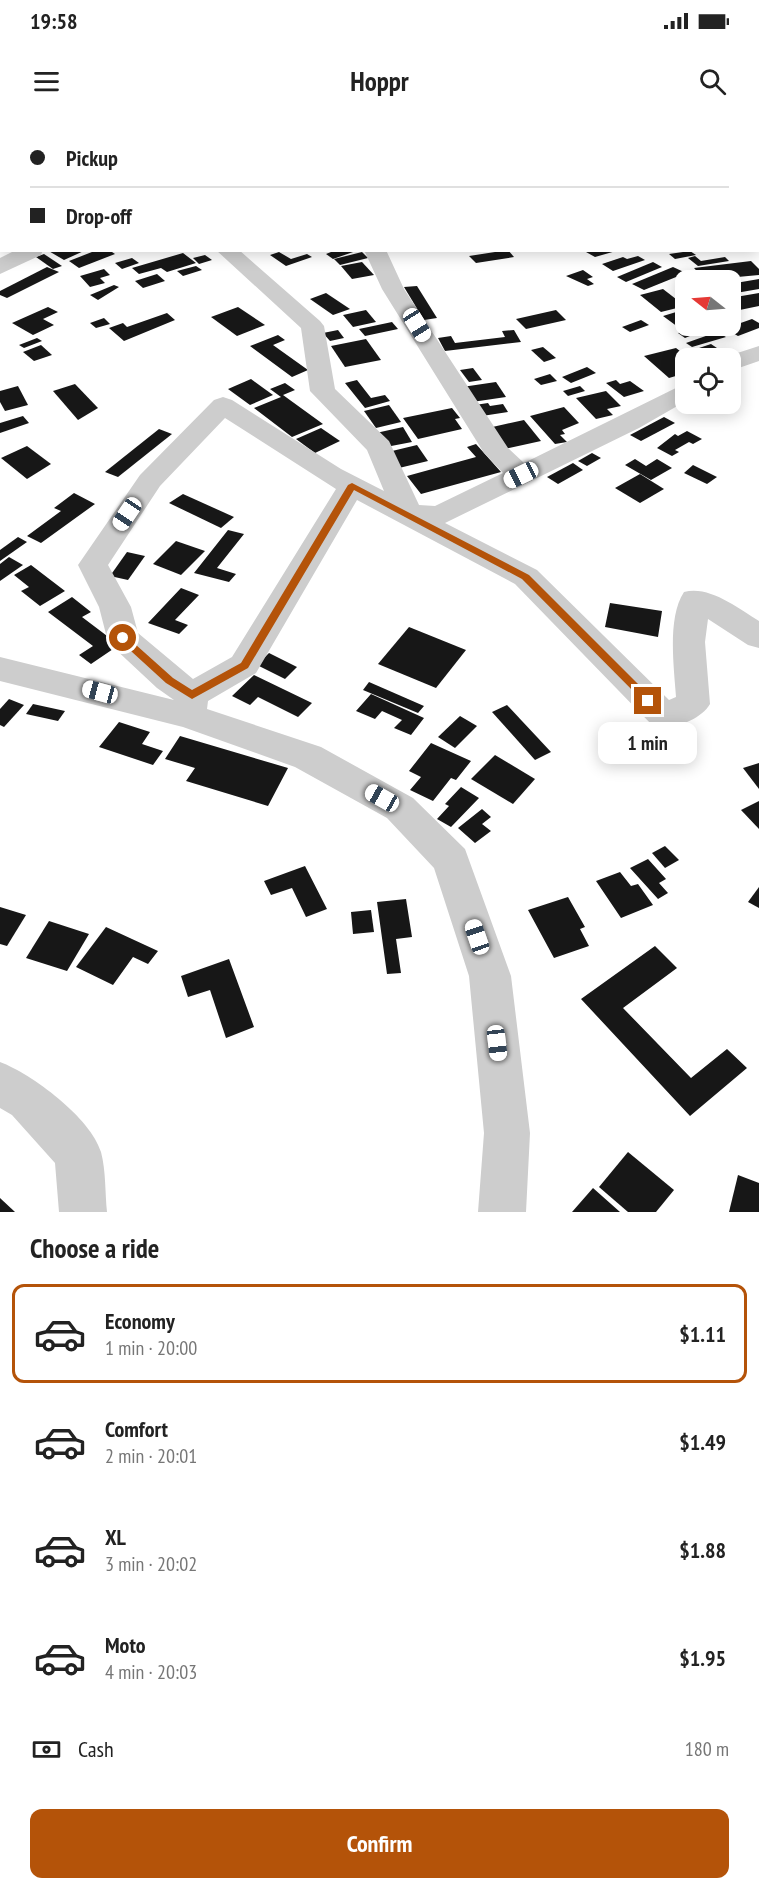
<!DOCTYPE html>
<html lang="en">
<head>
<meta charset="utf-8">
<style>
	:root { --surface:#fff; --page:#f6f6f6; --text:#222; --muted:#767676; --line:#e0e0e0; --accent:#b45309 }
	body { margin:0; font-family:"PT Sans Narrow",sans-serif; background:var(--page); color:var(--text); height:100vh; display:flex; flex-direction:column; font-size:22px; white-space:nowrap }
	* { box-sizing:border-box; margin:0 }
	p { font-size:20px; color:var(--muted) }
	.icon { flex:none; width:33px; height:33px; fill:none; stroke:currentColor; stroke-width:2; stroke-linecap:round; stroke-linejoin:round }
	.map { position:relative; height:1092px; overflow:hidden }
	.side { display:flex; flex-direction:column; background:var(--surface); flex:1 }
	.side>* { flex:none }
	.hud { position:absolute; left:0px; top:0px; width:759px; height:132px; box-shadow:0 3px 15px #0003; display:grid; align-content:center; height:132px; padding:0 30px; background:var(--surface) }
	.needle { width:39px; rotate:287deg }
	.tools { position:absolute; left:675px; top:150px; display:grid; gap:12px }
	.tools a { display:grid; place-items:center; width:66px; height:66px; border-radius:12px; background:var(--surface); box-shadow:0 3px 15px #0003; font-size:30px }
	.end { position:absolute; width:27px; height:27px; margin:-14px; border:8px solid #b45309; background:#fff; box-shadow:0 0 0 3px #fff }
	.from { border-radius:50% }
	.bubble { position:absolute; height:42px; border-radius:12px; background:var(--surface); box-shadow:0 3px 15px #0003; font-size:20px; font-weight:700; line-height:42px; text-align:center }
	.car { position:absolute; width:18px; height:36px; margin:-18px -9px; border-radius:8px; box-shadow:0 0 4px 2px #0007; background:linear-gradient(#fff 24%,#345 0 40%,#fff 0 76%,#345 0 86%,#fff 0) }
	.hud b { display:flex; align-items:center; gap:21px; height:57px; font-size:22px }
	.hud b+b { border-top:2px solid var(--line) }
	.hud i { width:15px; height:15px; background:var(--text) }
	ul { padding:0; list-style:none }
	li { display:flex; align-items:center; gap:18px; height:99px; margin:0 12px 9px; padding:0 18px; border:3px solid transparent; border-radius:12px }
	li div { flex:1 }
	li b { display:block; font-size:22px }
	li em { font-style:normal; font-weight:700 }
	li.on { border-color:var(--accent) }
	li>.icon { width:54px; height:54px; stroke-width:1.5 }
	h2 { padding:0 30px; font-size:27px; line-height:72px }
	.pay { display:flex; align-items:center; gap:15px; height:66px; padding:0 30px; font-size:22px }
	.pay p { margin-inline-start:auto }
	.cta { display:flex; gap:12px; margin-top:auto; padding:12px 30px }
	.cta a { flex:1; height:69px; border-radius:12px; background:var(--accent); color:#fff; font-size:24px; font-weight:700; line-height:69px; text-align:center }
	.status { display:flex; justify-content:space-between; align-items:center; height:42px; padding:0 30px; background:var(--surface); direction:ltr }
	.status svg { height:16px; fill:currentColor }
	header { display:flex; justify-content:space-between; align-items:center; height:78px; padding:0 30px; background:var(--surface); font-size:27px; font-weight:700 }
	.map>svg:first-child { display:block }
	.building { fill:#171717 }
	.lines { fill:none; stroke-linecap:round; stroke-linejoin:round }
	.street { fill:#cdcdcd; fill-rule:evenodd }
	.route { fill:#b45309 }
</style>
</head>
<body>
<div class="status"><b>19:58</b><svg viewBox="0 0 49 12"><path d="M0 12V9h3v3zM5 12V6h3v6zM10 12V3h3v9zM15 12V0h3v12zM26 1h20v11H26zM47 4h2v5h-2z"/></svg></div>
<header><svg class="icon" aria-label="menu" viewBox="0 0 24 24"><path d="M4 6h16M4 12h16M4 18h16"/></svg>Hoppr<svg class="icon" aria-label="search" viewBox="0 0 24 24"><circle cx="10" cy="10" r="6"/><path d="M15 15l6 6"/></svg></header>
<div class="map">
<svg width="759" height="1092" viewBox="0 0 759 1092">
	<rect width="100%" height="100%" fill="#fff"/>
	<g class="building">
		<polygon points="47,130 86,130 64,140"/>
		<polygon points="97,130 109,130 115,134 79,148 69,141"/>
		<polygon points="336,130 356,130 356,131 333,139 326,134"/>
		<polygon points="508,130 514,137 476,143 469,136"/>
		<polygon points="591,130 615,130 616,131 595,137 586,132"/>
		<polygon points="690,131 696,135 675,139 669,134"/>
		<polygon points="279,132 291,139 307,134 312,137 286,146 270,135"/>
		<polygon points="362,132 368,138 340,145 334,139"/>
		<polygon points="183,133 196,143 167,152 161,148 139,154 132,148"/>
		<polygon points="44,134 62,146 53,149 36,137"/>
		<polygon points="205,135 212,140 199,144 193,138"/>
		<polygon points="638,136 645,140 613,151 602,144 623,137 627,139"/>
		<polygon points="695,136 701,141 725,137 729,141 698,146 688,138"/>
		<polygon points="132,138 139,143 122,149 115,143"/>
		<polygon points="751,141 759,149 759,155 705,160 694,148"/>
		<polygon points="362,142 374,155 352,159 341,146"/>
		<polygon points="653,142 662,147 626,162 617,157"/>
		<polygon points="196,146 202,150 183,156 177,151"/>
		<polygon points="47,147 59,152 7,178 0,175 0,171"/>
		<polygon points="673,147 686,153 644,170 632,164"/>
		<polygon points="104,149 110,155 100,158 105,163 90,167 80,156"/>
		<polygon points="583,150 593,157 587,159 594,164 588,166 566,156"/>
		<polygon points="157,154 165,161 143,168 135,161"/>
		<polygon points="759,159 759,169 730,174 730,164"/>
		<polygon points="114,165 119,167 98,180 90,175"/>
		<polygon points="417,166 437,198 424,200 404,167"/>
		<polygon points="663,169 685,186 661,192 640,175"/>
		<polygon points="326,173 350,189 333,195 310,179"/>
		<polygon points="759,173 759,186 730,192 730,178"/>
		<polygon points="48,187 58,192 43,199 54,205 33,215 12,203"/>
		<polygon points="238,187 265,205 237,216 211,197"/>
		<polygon points="686,189 686,193 678,196 686,197 686,205 678,207 663,196"/>
		<polygon points="366,190 376,202 353,207 343,195"/>
		<polygon points="556,190 566,200 526,209 516,199"/>
		<polygon points="167,193 175,200 124,221 109,208 123,203 127,207"/>
		<polygon points="104,198 110,204 96,208 90,203"/>
		<polygon points="752,199 759,203 759,208 738,216 720,206 730,206 730,202 735,205"/>
		<polygon points="641,200 649,205 630,212 622,207"/>
		<polygon points="392,202 398,209 365,216 359,209"/>
		<polygon points="699,206 707,209 685,218 678,213"/>
		<polygon points="338,210 344,218 330,221 323,213"/>
		<polygon points="514,210 521,222 445,231 438,218 451,216 455,223 505,217 502,211"/>
		<polygon points="717,212 726,217 692,227 686,223"/>
		<polygon points="278,215 285,220 273,225 308,250 292,257 250,226"/>
		<polygon points="37,218 42,221 24,228 19,225"/>
		<polygon points="366,219 381,240 345,247 331,226"/>
		<polygon points="711,224 720,230 712,233 716,235 707,238 693,230"/>
		<polygon points="41,225 52,235 34,241 23,232"/>
		<polygon points="543,227 556,238 544,242 531,230"/>
		<polygon points="676,228 689,238 686,238 686,253 669,258 644,236"/>
		<polygon points="587,247 596,253 571,263 562,257"/>
		<polygon points="473,248 482,260 469,262 460,250"/>
		<polygon points="550,254 557,261 541,265 534,259"/>
		<polygon points="251,259 273,275 250,285 228,269"/>
		<polygon points="357,260 371,278 385,275 390,281 365,288 345,263"/>
		<polygon points="616,260 620,264 630,261 644,271 624,277 606,263"/>
		<polygon points="496,262 506,277 472,282 462,267"/>
		<polygon points="285,263 295,270 283,275 323,304 292,317 254,288 281,277 270,269"/>
		<polygon points="75,264 98,288 78,300 53,271"/>
		<polygon points="18,266 28,285 5,291 0,282 0,271"/>
		<polygon points="580,266 585,271 568,276 563,271"/>
		<polygon points="606,271 621,286 607,289 613,295 596,299 576,278"/>
		<polygon points="488,283 490,286 503,284 508,292 482,296 475,285"/>
		<polygon points="389,285 401,302 376,308 364,291"/>
		<polygon points="564,287 579,303 562,310 565,314 560,315 567,322 555,324 530,296"/>
		<polygon points="452,288 460,298 455,299 462,309 418,319 403,298"/>
		<polygon points="23,296 29,303 0,313 0,303"/>
		<polygon points="664,297 675,303 641,321 630,315"/>
		<polygon points="524,300 541,321 504,329 488,308"/>
		<polygon points="403,307 412,322 386,327 376,313"/>
		<polygon points="321,308 340,321 315,333 296,319"/>
		<polygon points="159,309 172,314 118,357 105,352"/>
		<polygon points="687,311 702,319 693,324 689,322 675,330 679,332 672,336 657,328 675,314 678,316"/>
		<polygon points="476,324 501,352 421,374 407,356 476,337 467,327"/>
		<polygon points="417,325 428,341 399,348 388,332"/>
		<polygon points="27,326 51,344 27,359 1,338"/>
		<polygon points="592,333 601,338 587,346 578,341"/>
		<polygon points="635,339 646,346 657,339 672,348 651,360 625,345"/>
		<polygon points="573,343 583,350 558,364 547,357"/>
		<polygon points="693,345 717,357 707,364 684,353"/>
		<polygon points="640,354 664,369 640,383 615,368"/>
		<polygon points="74,373 95,384 41,423 27,416 61,391 54,388"/>
		<polygon points="183,374 234,397 221,408 169,383"/>
		<polygon points="228,410 244,414 217,448 236,454 229,462 194,453"/>
		<polygon points="18,417 27,422 0,441 0,430"/>
		<polygon points="176,421 205,431 181,455 153,444"/>
		<polygon points="127,432 145,436 128,460 110,456"/>
		<polygon points="9,437 23,445 0,461 0,444"/>
		<polygon points="31,445 65,471 40,486 21,471 29,467 14,455"/>
		<polygon points="181,468 199,475 175,500 188,505 179,514 148,503"/>
		<polygon points="72,477 91,492 82,497 119,525 91,544 79,535 93,526 48,492"/>
		<polygon points="610,483 662,491 658,517 605,507"/>
		<polygon points="409,507 466,530 436,568 378,544"/>
		<polygon points="269,533 297,547 285,559 257,545"/>
		<polygon points="254,555 312,583 298,597 258,577 250,585 232,576"/>
		<polygon points="369,562 424,586 418,593 363,570"/>
		<polygon points="371,574 424,598 411,615 394,608 402,600 382,591 375,599 356,591"/>
		<polygon points="9,579 24,585 4,607 0,605 0,589"/>
		<polygon points="33,584 65,591 58,601 26,594"/>
		<polygon points="507,585 551,632 535,640 492,592"/>
		<polygon points="460,596 477,606 455,628 438,617"/>
		<polygon points="119,602 150,612 142,624 163,631 153,645 99,627"/>
		<polygon points="180,616 288,648 268,686 186,661 195,648 165,639"/>
		<polygon points="431,623 471,641 456,660 451,658 433,681 410,670 421,657 409,651"/>
		<polygon points="495,635 535,659 513,684 471,659"/>
		<polygon points="759,643 759,669 743,648"/>
		<polygon points="461,667 479,678 451,707 437,699 449,686 445,684"/>
		<polygon points="759,681 759,709 741,690"/>
		<polygon points="482,689 491,697 482,704 491,711 475,723 458,708"/>
		<polygon points="665,726 679,740 665,748 652,733"/>
		<polygon points="648,739 666,759 659,763 668,773 658,779 630,748"/>
		<polygon points="305,746 327,789 306,797 292,768 271,775 264,761"/>
		<polygon points="620,752 631,766 638,764 653,785 621,798 596,761"/>
		<polygon points="759,767 759,788 748,782"/>
		<polygon points="568,777 585,807 580,809 589,826 554,838 528,790"/>
		<polygon points="406,779 412,817 396,819 401,853 387,854 377,782"/>
		<polygon points="0,787 26,795 7,826 0,824"/>
		<polygon points="371,790 374,812 353,814 351,792"/>
		<polygon points="49,801 89,814 67,851 26,838"/>
		<polygon points="106,807 158,831 148,844 133,837 113,865 76,847"/>
		<polygon points="655,826 677,848 623,888 691,958 727,929 747,948 690,996 581,879"/>
		<polygon points="229,839 254,907 226,918 210,870 188,877 181,856"/>
		<polygon points="628,1032 674,1070 656,1092 628,1092 599,1067"/>
		<polygon points="738,1055 759,1063 759,1092 729,1092"/>
		<polygon points="593,1068 620,1092 572,1092"/>
		<polygon points="0,1078 15,1092 0,1092"/>
	</g>
	<g class="lines">
		<g class="street">
			<polygon points="57,0 75,0 76,2 58,2"/>
			<polygon points="237,0 256,0 257,2 238,2"/>
			<polygon points="475,0 494,0 495,2 476,2"/>
			<rect x="758" y="33" width="1" height="12"/>
			<rect x="0" y="48" width="2" height="12"/>
			<polygon points="16,130 43,130 41,135 0,154 0,138"/>
			<path d="M216,130H239L320,201L324,206L335,269L389,321L419,385L435,386L503,353L484,333L382,169L364,130H386L404,169L508,328L524,343L686,263V281L639,308L445,403L537,450L669,580L676,577C674,547 667,498 684,472C709,465 738,488 759,501V528L748,525L708,499L705,522L710,584C700,601 670,611 652,605L515,464L357,380L256,553L208,581L207,589L321,627L413,678L465,729L511,856L530,1013L526,1092H478L484,1013L469,856L434,748L387,698L295,647L183,607L0,561V537L174,580L157,568L112,526L107,518L99,487L78,445L140,355L214,280L223,277L232,280L341,349L384,371L367,330L310,271L301,208ZM225,298L336,369L232,537L193,559L138,513L131,487L108,445L160,366Z"/>
			<polygon points="759,226 759,241 730,251 730,238 722,238"/>
			<path d="M0,942C32,954 91,998 101,1032C106,1051 105,1073 107,1092H59L55,1043L12,995L0,988Z"/>
		</g>
	</g>
	<polygon class="route" points="352,363 529,455 652,578 652,583 645,583 522,459 354,370 248,548 192,579 166,563 120,521 120,516 126,516 173,558 192,570 241,543 348,365"/>
</svg>
<div class="tools">
<a><svg class="needle" viewBox="-14 -14 28 28"><path d="M0-13l5 13h-10z" fill="#e53935"/><path d="M0 13l5-13h-10z" fill="#767676"/></svg></a>
<a><svg class="icon" aria-label="locate" viewBox="0 0 24 24"><circle cx="12" cy="12" r="6"/><path d="M12 2v4M12 18v4M2 12h4M18 12h4"/></svg></a>
</div>
<i class="end from" style="left:123px;top:518px"></i>
<i class="end" style="left:648px;top:581px"></i>
<div class="bubble" style="left:598px;top:602px;width:99px">1 min</div>
<i class="car" style="left:417px;top:205px;rotate:148deg"></i>
<i class="car" style="left:521px;top:355px;rotate:244deg"></i>
<i class="car" style="left:127px;top:394px;rotate:214deg"></i>
<i class="car" style="left:100px;top:572px;rotate:285deg"></i>
<i class="car" style="left:382px;top:678px;rotate:299deg"></i>
<i class="car" style="left:477px;top:817px;rotate:341deg"></i>
<i class="car" style="left:497px;top:923px;rotate:173deg"></i>
<div class="hud">
<b><i class="from"></i>Pickup</b>
<b><i></i>Drop-off</b>
</div>
</div>
<section class="side">
<h2>Choose a ride</h2>
<ul>
<li class="on"><svg class="icon" aria-label="car" viewBox="0 0 24 24"><path d="M5 17H2v-5l4-1 3-4h7l3 4 3 1v5h-3M9 17h6M6 11h13"/><circle cx="7" cy="17" r="2"/><circle cx="17" cy="17" r="2"/></svg><div><b>Economy</b><p>1 min · 20:00</p></div><em>$1.11</em></li>
<li><svg class="icon" aria-label="car" viewBox="0 0 24 24"><path d="M5 17H2v-5l4-1 3-4h7l3 4 3 1v5h-3M9 17h6M6 11h13"/><circle cx="7" cy="17" r="2"/><circle cx="17" cy="17" r="2"/></svg><div><b>Comfort</b><p>2 min · 20:01</p></div><em>$1.49</em></li>
<li><svg class="icon" aria-label="car" viewBox="0 0 24 24"><path d="M5 17H2v-5l4-1 3-4h7l3 4 3 1v5h-3M9 17h6M6 11h13"/><circle cx="7" cy="17" r="2"/><circle cx="17" cy="17" r="2"/></svg><div><b>XL</b><p>3 min · 20:02</p></div><em>$1.88</em></li>
<li><svg class="icon" aria-label="car" viewBox="0 0 24 24"><path d="M5 17H2v-5l4-1 3-4h7l3 4 3 1v5h-3M9 17h6M6 11h13"/><circle cx="7" cy="17" r="2"/><circle cx="17" cy="17" r="2"/></svg><div><b>Moto</b><p>4 min · 20:03</p></div><em>$1.95</em></li>
</ul>
<div class="pay"><svg class="icon" aria-label="cash" viewBox="0 0 24 24"><path d="M3 7h18v10H3z"/><circle cx="12" cy="12" r="2"/></svg>Cash<p>180 m</p></div>
<div class="cta"><a>Confirm</a></div>
</section>
</body>
</html>
